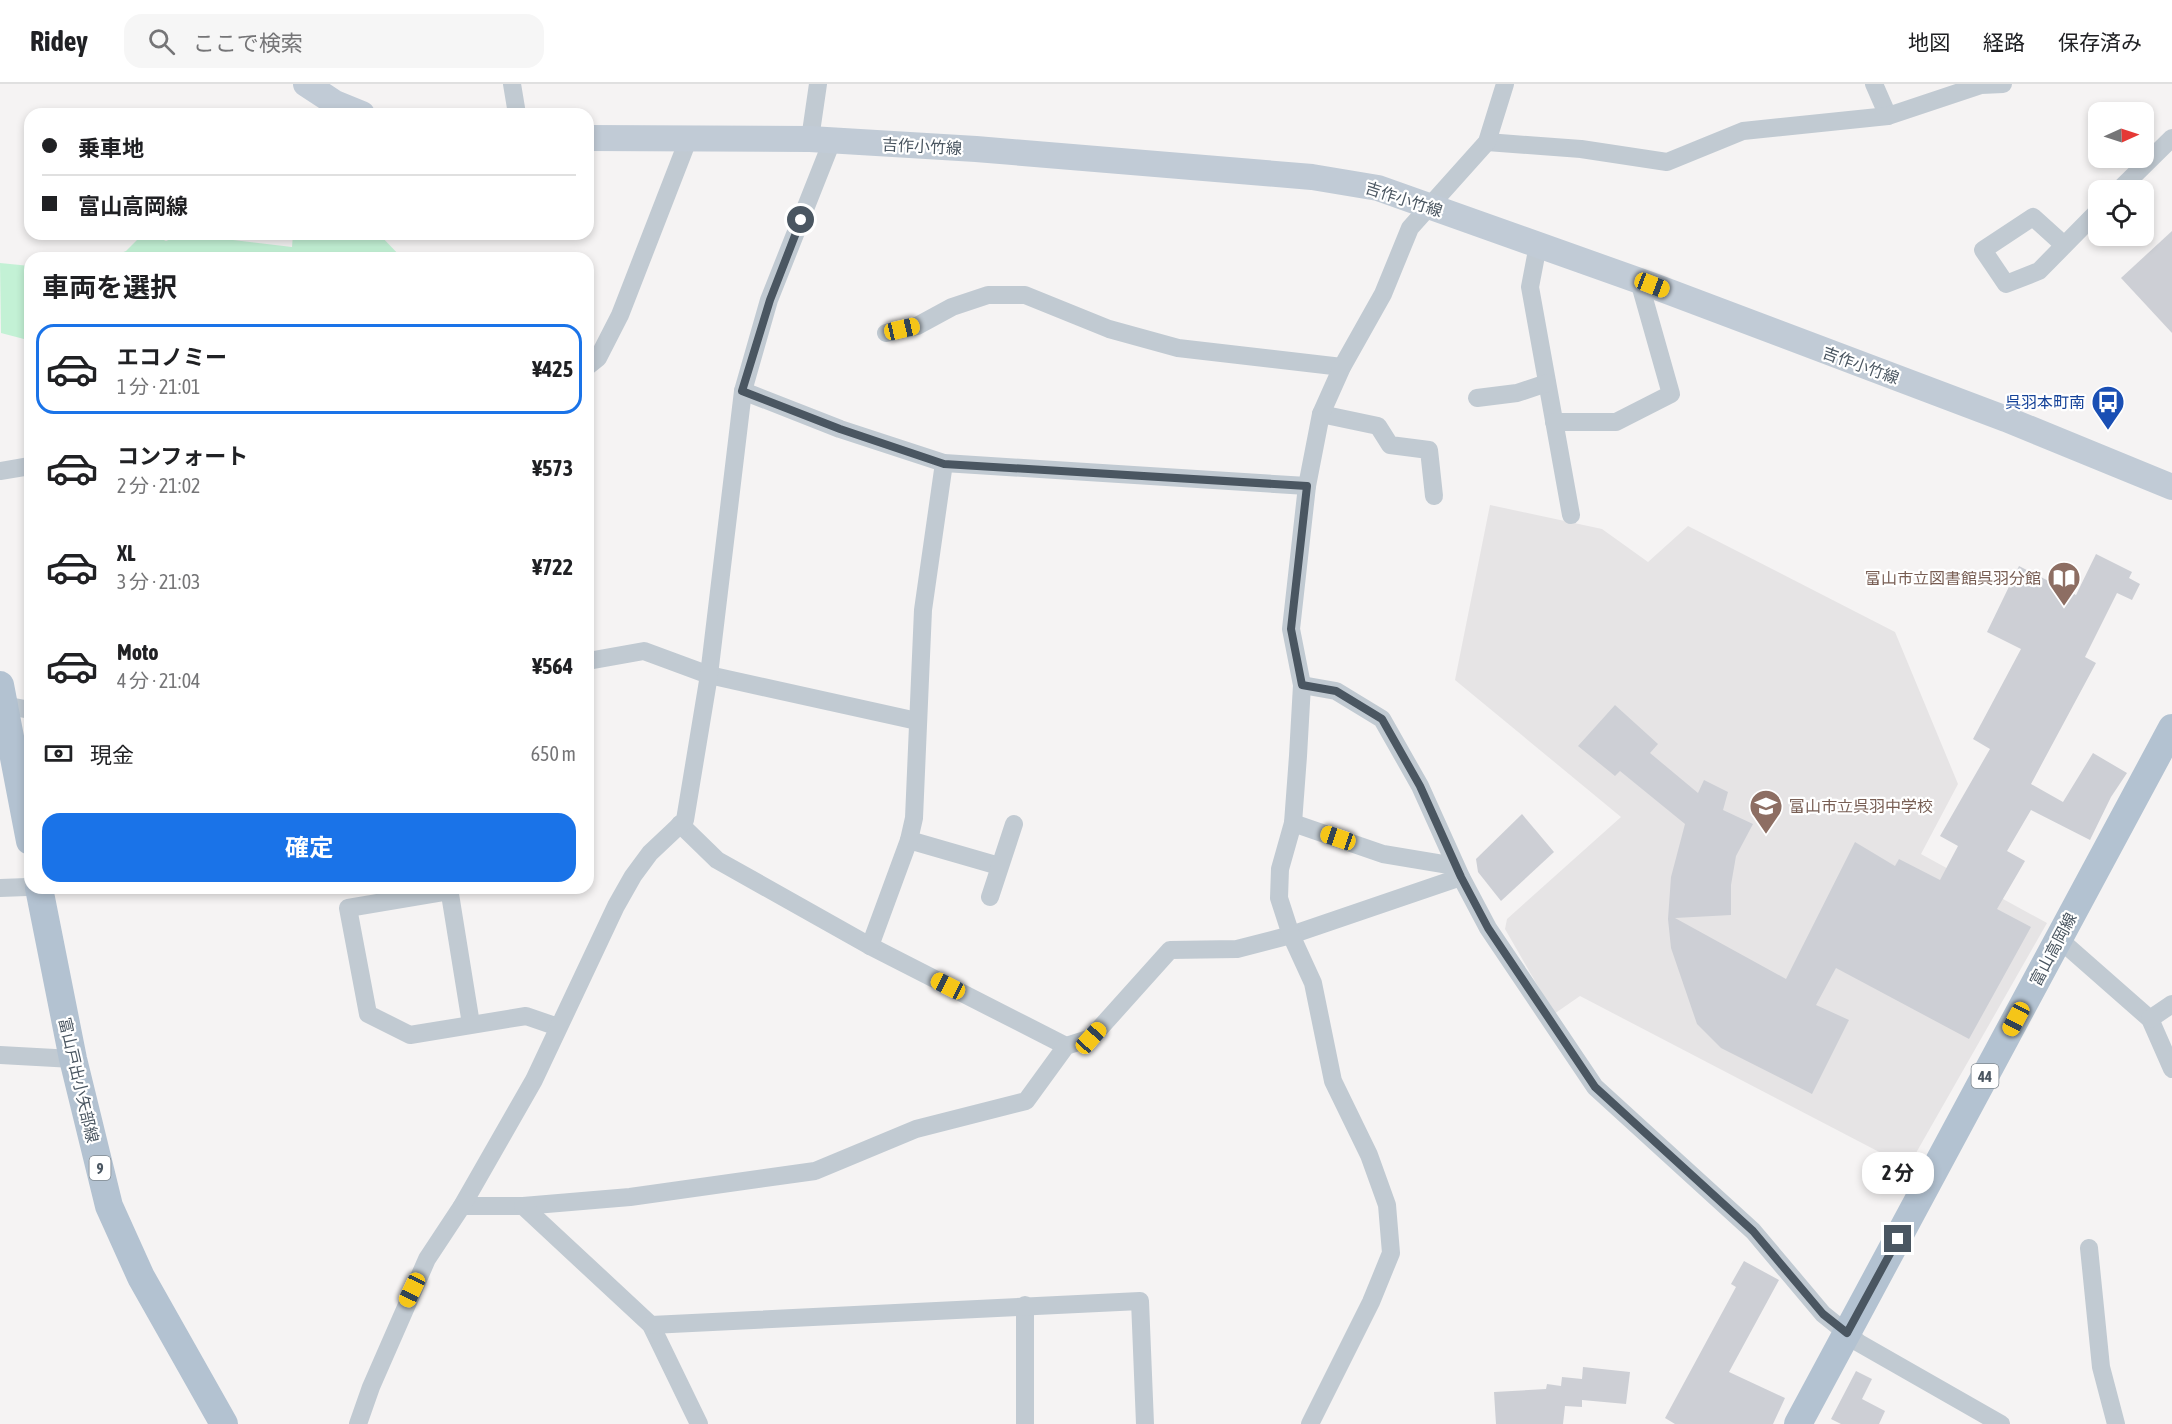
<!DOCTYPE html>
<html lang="ja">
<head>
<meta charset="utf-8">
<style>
	:root { --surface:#fff; --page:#f6f6f6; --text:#202124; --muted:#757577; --line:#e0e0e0; --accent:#1a73e8 }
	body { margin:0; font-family:"Asap Condensed","Noto Sans JP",sans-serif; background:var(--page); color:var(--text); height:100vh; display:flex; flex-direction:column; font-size:22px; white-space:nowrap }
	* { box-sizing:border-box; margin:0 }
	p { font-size:20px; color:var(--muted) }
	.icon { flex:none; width:33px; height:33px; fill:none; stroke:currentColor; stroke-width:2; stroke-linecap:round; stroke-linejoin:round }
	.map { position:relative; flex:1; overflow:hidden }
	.details { position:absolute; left:24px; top:168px; width:570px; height:642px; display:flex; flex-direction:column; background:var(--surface); border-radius:18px; box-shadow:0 3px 9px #0003 }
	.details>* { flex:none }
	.banner { position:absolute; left:24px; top:24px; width:570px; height:132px; border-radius:18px; box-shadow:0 3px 9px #0003; display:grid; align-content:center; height:132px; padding:0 18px; background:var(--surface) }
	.needle { width:39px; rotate:87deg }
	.controls { position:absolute; left:2088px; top:18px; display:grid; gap:12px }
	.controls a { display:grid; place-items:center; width:66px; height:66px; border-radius:12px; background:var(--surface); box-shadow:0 3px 9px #0003; font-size:30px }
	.end { position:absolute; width:27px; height:27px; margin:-14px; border:8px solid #4a5661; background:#fff; box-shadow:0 0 0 3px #fff }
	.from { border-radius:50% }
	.bubble { position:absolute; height:42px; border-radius:18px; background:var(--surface); box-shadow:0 3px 9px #0003; font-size:20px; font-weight:700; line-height:42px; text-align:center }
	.car { position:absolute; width:18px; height:36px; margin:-18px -9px; border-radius:8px; box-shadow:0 0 4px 2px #0007; background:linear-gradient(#f5c518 24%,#345 0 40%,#f5c518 0 76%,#345 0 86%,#f5c518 0) }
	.banner b { display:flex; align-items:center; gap:21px; height:57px; font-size:22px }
	.banner b+b { border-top:2px solid var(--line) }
	.banner i { width:15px; height:15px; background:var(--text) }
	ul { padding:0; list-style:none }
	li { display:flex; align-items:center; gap:18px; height:90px; margin:0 12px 9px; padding:0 6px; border:3px solid transparent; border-radius:18px }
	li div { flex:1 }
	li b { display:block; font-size:22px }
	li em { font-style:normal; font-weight:700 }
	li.selected { border-color:var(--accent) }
	li>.icon { width:54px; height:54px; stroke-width:1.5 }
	h2 { padding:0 18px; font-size:27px; line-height:72px }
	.pay { display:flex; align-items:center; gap:15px; height:66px; padding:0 18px; font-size:22px }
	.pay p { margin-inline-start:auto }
	.button { display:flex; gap:12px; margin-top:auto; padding:12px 18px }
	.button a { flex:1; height:69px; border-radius:18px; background:var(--accent); color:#fff; font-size:24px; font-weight:700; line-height:69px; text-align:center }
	header { display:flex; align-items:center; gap:36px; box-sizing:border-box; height:84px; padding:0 30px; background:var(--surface); border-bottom:2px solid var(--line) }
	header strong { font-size:28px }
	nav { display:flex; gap:33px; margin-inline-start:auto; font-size:21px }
	.search { width:420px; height:54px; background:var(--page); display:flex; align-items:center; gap:15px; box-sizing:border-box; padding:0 21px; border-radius:18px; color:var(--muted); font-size:22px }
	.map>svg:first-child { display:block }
	.education { fill:#e6e4e5 }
	.green { fill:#c3f1d5 }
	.building { fill:#cdcfd5 }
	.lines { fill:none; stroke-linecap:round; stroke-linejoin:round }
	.minor { stroke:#c1cad2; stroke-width:18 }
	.secondary { stroke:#c1cbd6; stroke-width:26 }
	.primary { stroke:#b3c2d1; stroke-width:28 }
	.route { stroke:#4a5661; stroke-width:8 }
	.labels { text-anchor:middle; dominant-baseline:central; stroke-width:4.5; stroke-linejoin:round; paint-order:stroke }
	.shield { fill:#fff; stroke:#808990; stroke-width:1.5 }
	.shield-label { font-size:15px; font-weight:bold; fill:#4a5661 }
	.street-label { font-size:16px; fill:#4a5661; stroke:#fff }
	.transit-label { font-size:16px; fill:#164399; stroke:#fff; text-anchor:end }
	.education-label { font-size:16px; fill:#785e54; stroke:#fff; text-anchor:end }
</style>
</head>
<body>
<header>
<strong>Ridey</strong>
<div class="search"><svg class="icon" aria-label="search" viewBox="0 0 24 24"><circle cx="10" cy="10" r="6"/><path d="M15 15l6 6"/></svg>ここで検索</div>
<nav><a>地図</a><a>経路</a><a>保存済み</a></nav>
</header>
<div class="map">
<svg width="2172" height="1340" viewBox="0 0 2172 1340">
	<rect width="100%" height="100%" fill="#f5f3f3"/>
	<polygon class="education" points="1490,421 1602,445 1648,478 1688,442 1895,548 1958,700 1921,770 2047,839 1908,1083 1580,912 1554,930 1505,845 1507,835 1621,733 1455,596"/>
	<g class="green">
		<polygon points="183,150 292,163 293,150 379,150 402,174 108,174 126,167 142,151 153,151 166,157"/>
		<polygon points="0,179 30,182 30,264 24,255 1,249"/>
	</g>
	<g class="building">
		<polygon points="2172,147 2172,249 2121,194"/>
		<polygon points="2096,470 2132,488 2129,494 2140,500 2132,516 2117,509 2085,573 2096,579 2031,700 2063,718 2093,669 2127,689 2111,713 2090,756 2031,726 2007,767 2025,777 1997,825 2031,843 1969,955 1836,884 1816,921 1849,936 1812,1010 1721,964 1697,940 1671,864 1668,835 1671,793 1685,740 1620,687 1615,692 1578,662 1615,621 1658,660 1650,669 1698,709 1704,696 1728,708 1723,726 1753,740 1736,772 1731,801 1731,831 1675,834 1786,895 1855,758 1895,782 1899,775 1940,796 1958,762 1940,752 1990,665 1973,655 2021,565 1987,548 2019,482 2076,511"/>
		<polygon points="1522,730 1554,768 1501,817 1478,788 1476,775"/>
		<polygon points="1744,1177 1779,1196 1729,1288 1785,1314 1773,1340 1675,1340 1665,1334 1736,1203 1731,1200"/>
		<polygon points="1583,1283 1630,1288 1626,1320 1582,1316 1582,1323 1565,1322 1563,1340 1496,1340 1494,1308 1546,1305 1547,1300 1561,1302 1562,1293 1582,1295"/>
		<polygon points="1856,1287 1872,1295 1862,1315 1885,1327 1879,1340 1841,1340 1831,1335"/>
	</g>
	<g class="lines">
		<g class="minor">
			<polyline points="512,0 517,30"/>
			<polyline points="1874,0 1888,32"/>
			<polyline points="810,55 818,0"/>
			<polyline points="1487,58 1581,65 1667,78 1743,47 1888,32 1981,1 2003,0"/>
			<polyline points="2119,106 2172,54"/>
			<polyline points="1538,161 1530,203 1571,431"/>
			<polyline points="2064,161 2033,133 1983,166 2006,200 2039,187 2098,127"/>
			<polyline points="886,249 917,242 952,223 988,211 1025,211 1109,245 1178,264 1342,283"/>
			<polyline points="588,282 598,274 620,231 688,56"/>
			<polyline points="743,307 840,345 944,379 1307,402"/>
			<polyline points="1477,314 1517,309 1547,299"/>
			<polyline points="1321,330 1378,342 1390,361 1429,366 1434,412"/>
			<polyline points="1554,338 1616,338 1671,310 1639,197"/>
			<polyline points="0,387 30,382"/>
			<polyline points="588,577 644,567 709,591 917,637"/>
			<polyline points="1302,601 1336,607 1382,635 1420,702 1461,793 1488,844 1595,1003 1753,1147 1823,1230 1859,1259 2001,1340"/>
			<polyline points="4,621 30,626"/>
			<polyline points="1293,739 1383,770 1455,782"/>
			<polyline points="680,740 717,776 870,862 1066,962"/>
			<polyline points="909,756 999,782"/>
			<polyline points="0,804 27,803"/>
			<polyline points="449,804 471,940"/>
			<polyline points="449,807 348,824 368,930 410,951 526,932 558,943"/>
			<polyline points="990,813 1014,740"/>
			<polyline points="2059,855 2150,935 2172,985"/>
			<polyline points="870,862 909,756 914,734 923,526 944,379"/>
			<polyline points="2150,935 2172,920"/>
			<polyline points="0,971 73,975"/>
			<polyline points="462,1122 523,1122 630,1113 815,1087 916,1045 1026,1017 1066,962 1091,954 1170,866 1237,865 1291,851 1461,793"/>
			<polyline points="523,1122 651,1241 699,1340"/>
			<polyline points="2089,1164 2101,1283 2116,1340"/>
			<polyline points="1025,1221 1025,1340"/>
			<polyline points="651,1241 1140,1217 1145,1340"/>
			<polyline points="358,1340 371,1303 427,1175 462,1122 534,996 616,822 633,792 650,769 685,736 709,591 743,307 769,216 832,57"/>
			<polyline points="1310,1340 1371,1218 1391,1169 1387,1121 1369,1071 1333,997 1313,899 1291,851 1279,814 1280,785 1293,739 1298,672 1302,601 1291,545 1307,402 1321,330 1342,283 1383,210 1410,144 1487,58 1505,0"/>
		</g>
		<g class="secondary">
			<polyline points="306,0 335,19 362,30"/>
			<polyline points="588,54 810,55 976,65 1312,93 1378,104 1651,201 2006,335 2172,403"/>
		</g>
		<g class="primary">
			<polyline points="0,601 30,757"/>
			<polyline points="39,804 73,975 109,1122 141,1193 224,1340"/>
			<polyline points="1798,1340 2172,644"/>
		</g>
	</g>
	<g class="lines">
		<polyline class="route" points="801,136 770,216 742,307 840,345 944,380 1307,402 1291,545 1302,601 1336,607 1382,635 1420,702 1461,793 1488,844 1595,1003 1753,1147 1823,1230 1847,1249 1898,1155"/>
	</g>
	<defs>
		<g id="bus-pin" transform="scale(1.725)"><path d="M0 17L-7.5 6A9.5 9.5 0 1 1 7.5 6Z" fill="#1a4fb4" stroke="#fff"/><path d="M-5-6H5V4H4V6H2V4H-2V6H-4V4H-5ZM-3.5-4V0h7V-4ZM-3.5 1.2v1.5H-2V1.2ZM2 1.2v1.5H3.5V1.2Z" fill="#fff"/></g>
		<g id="library-pin" transform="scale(1.725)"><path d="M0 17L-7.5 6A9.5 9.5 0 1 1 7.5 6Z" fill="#8d6e63" stroke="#fff"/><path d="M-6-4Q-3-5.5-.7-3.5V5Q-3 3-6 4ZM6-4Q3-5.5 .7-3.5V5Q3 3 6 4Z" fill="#fff"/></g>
		<g id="school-pin" transform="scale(1.725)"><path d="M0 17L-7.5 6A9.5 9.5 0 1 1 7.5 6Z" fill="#8d6e63" stroke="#fff"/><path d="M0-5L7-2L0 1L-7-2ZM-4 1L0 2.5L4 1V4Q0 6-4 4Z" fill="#fff"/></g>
	</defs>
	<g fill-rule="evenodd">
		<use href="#bus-pin" x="2108" y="318"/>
		<use href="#library-pin" x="2064" y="494"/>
		<use href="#school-pin" x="1766" y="722"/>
	</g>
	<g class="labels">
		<g class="shield">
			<rect x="1971.5" y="980" width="27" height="24" rx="4.5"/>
			<rect x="89.5" y="1072" width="21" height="24" rx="4.5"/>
		</g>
		<g class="shield-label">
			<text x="1985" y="992">44</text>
			<text x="100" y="1084">9</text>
		</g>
		<g class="street-label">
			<text transform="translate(922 62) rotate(3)">吉作小竹線</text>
			<text transform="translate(1404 115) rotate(18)">吉作小竹線</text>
			<text transform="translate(1861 281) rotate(20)">吉作小竹線</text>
			<text transform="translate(2053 865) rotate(-62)">富山高岡線</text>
			<text transform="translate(79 996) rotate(77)">富山戸出小矢部線</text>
		</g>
		<g class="transit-label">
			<text x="2085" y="318">呉羽本町南</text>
		</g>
		<g class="education-label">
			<text x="2041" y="494">富山市立図書館呉羽分館</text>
			<text x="1789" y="722" text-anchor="start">富山市立呉羽中学校</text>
		</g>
	</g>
</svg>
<div class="controls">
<a><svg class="needle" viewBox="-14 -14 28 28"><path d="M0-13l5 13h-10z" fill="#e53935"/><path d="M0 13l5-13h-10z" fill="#757577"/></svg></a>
<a><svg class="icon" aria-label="locate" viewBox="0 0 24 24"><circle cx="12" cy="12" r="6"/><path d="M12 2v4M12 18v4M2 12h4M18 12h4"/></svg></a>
</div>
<i class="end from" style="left:801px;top:136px"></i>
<i class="end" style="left:1898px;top:1155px"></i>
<div class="bubble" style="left:1862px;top:1068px;width:72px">2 分</div>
<i class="car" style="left:1652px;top:201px;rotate:111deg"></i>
<i class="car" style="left:902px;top:245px;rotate:77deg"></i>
<i class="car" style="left:1338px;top:754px;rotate:289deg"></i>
<i class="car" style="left:948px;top:902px;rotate:297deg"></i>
<i class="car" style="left:2016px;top:935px;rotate:208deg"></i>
<i class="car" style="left:1091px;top:954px;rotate:42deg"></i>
<i class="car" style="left:412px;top:1206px;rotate:205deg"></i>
<div class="banner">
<b><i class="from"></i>乗車地</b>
<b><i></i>富山高岡線</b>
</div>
<section class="details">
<h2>車両を選択</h2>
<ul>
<li class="selected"><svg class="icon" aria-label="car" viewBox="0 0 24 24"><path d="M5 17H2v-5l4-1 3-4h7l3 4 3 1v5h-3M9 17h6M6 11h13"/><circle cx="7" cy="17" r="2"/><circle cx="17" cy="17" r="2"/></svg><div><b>エコノミー</b><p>1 分 · 21:01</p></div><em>¥425</em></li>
<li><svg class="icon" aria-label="car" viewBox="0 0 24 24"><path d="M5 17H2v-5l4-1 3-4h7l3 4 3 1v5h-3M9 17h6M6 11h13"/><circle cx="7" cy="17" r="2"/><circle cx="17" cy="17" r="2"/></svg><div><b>コンフォート</b><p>2 分 · 21:02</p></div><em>¥573</em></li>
<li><svg class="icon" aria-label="car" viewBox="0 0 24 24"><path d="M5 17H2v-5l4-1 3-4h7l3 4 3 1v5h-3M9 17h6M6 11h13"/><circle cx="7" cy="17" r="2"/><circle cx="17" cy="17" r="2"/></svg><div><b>XL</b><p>3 分 · 21:03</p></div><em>¥722</em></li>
<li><svg class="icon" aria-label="car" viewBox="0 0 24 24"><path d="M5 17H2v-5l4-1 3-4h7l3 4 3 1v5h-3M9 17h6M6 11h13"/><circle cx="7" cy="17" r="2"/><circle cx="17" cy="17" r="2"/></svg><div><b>Moto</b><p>4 分 · 21:04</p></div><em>¥564</em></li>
</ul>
<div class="pay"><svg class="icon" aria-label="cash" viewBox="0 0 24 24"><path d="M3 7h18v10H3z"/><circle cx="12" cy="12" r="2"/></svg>現金<p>650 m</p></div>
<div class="button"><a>確定</a></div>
</section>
</div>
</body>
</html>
